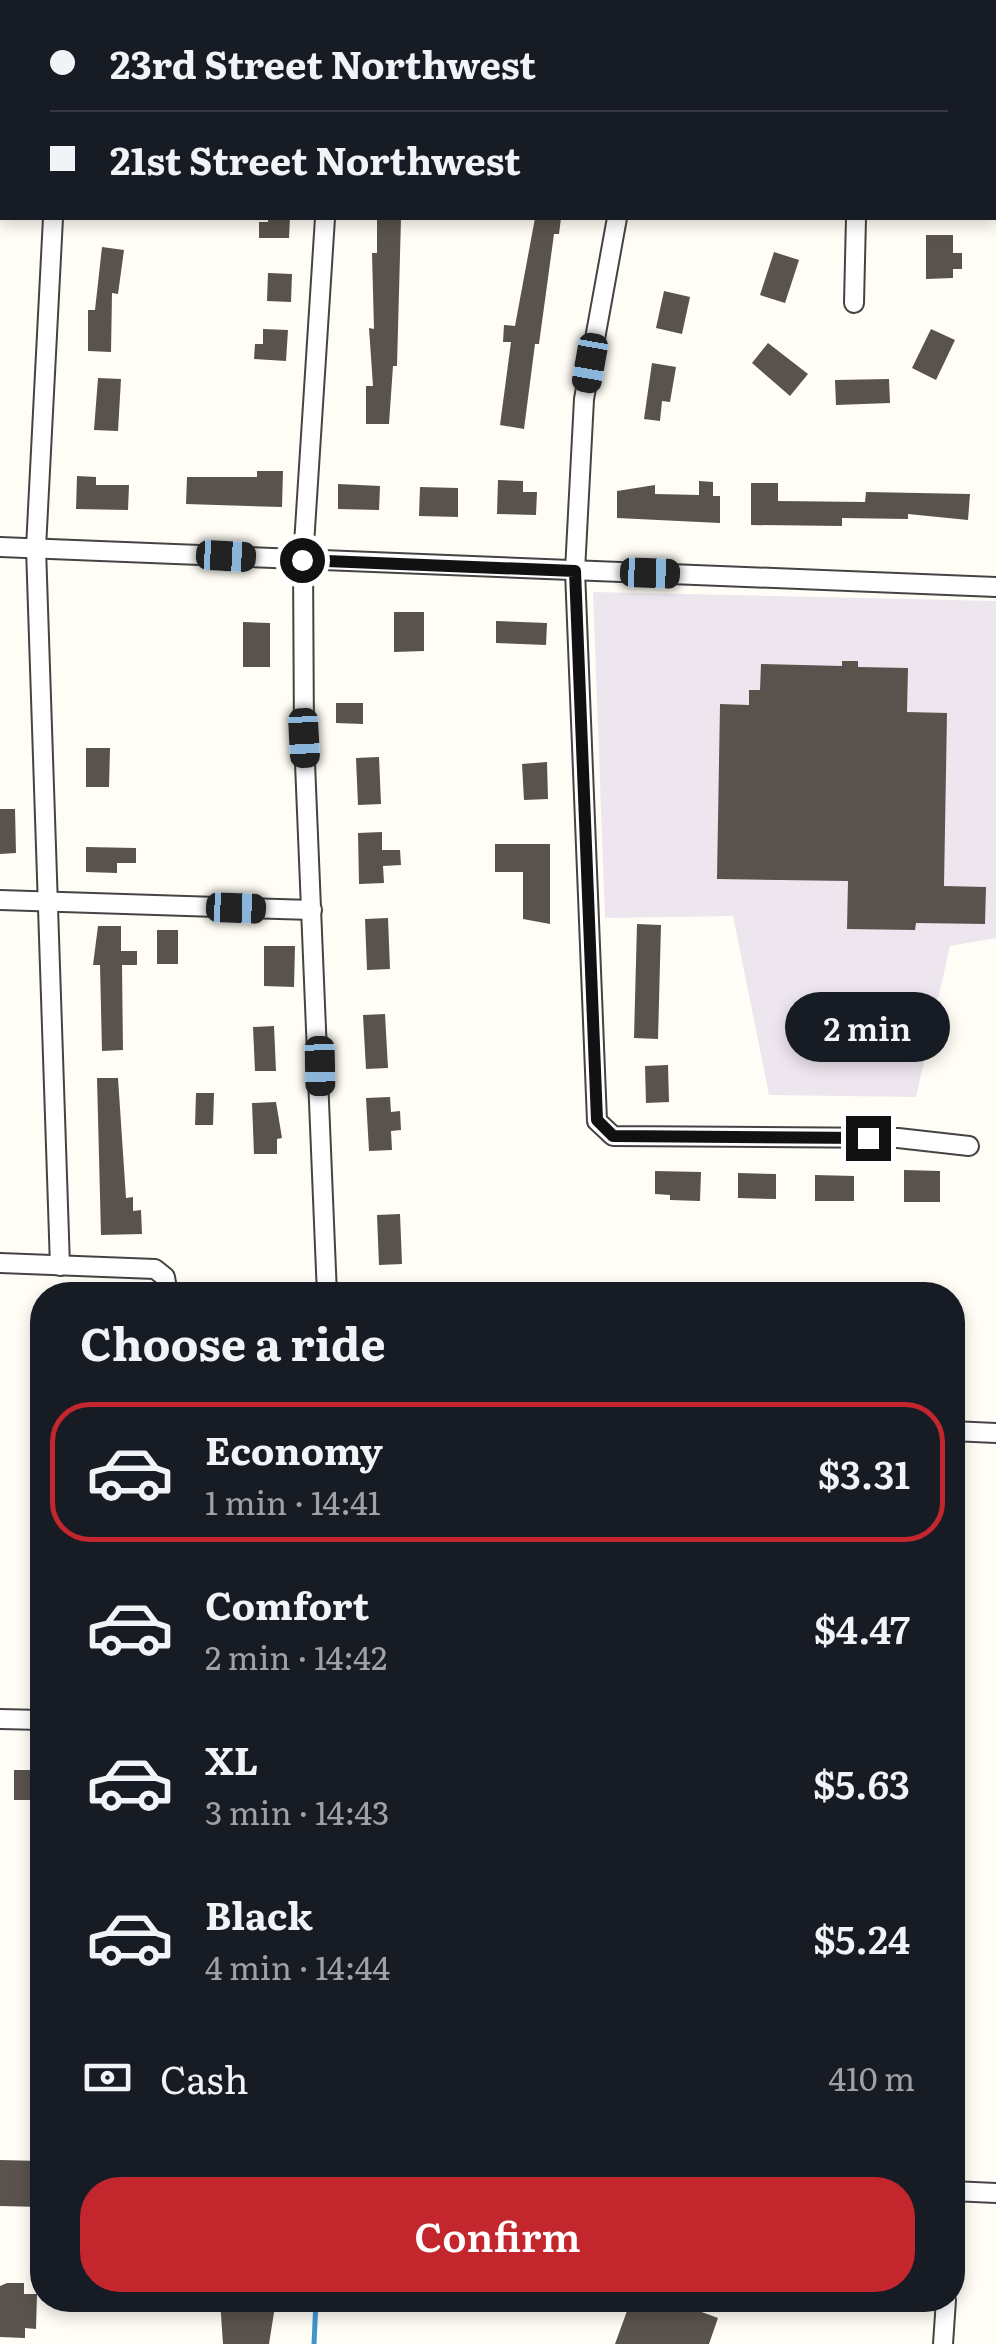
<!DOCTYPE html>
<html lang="en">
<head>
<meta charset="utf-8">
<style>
	:root { --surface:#171b24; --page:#242831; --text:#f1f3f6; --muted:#9ea1a6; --line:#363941; --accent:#c4262e }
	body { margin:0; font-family:Literata,serif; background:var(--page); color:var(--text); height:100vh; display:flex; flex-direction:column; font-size:38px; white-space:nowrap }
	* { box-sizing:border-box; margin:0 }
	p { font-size:32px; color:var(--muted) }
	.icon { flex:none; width:55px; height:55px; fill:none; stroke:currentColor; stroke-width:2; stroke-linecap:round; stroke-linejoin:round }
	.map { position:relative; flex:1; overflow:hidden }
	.drawer { position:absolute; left:30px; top:1282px; width:935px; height:1030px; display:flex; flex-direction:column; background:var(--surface); border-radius:40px; box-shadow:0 5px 15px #0003 }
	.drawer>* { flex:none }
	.banner { position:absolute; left:0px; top:0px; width:998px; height:220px; box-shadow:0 5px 15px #0003; display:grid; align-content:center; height:220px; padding:0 50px; background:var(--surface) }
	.end { position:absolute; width:45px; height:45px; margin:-22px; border:12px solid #111; background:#fff; box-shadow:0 0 0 5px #fff }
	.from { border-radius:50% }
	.bubble { position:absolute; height:70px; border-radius:35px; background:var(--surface); box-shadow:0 5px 15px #0003; font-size:32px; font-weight:600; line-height:70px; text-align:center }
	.car { position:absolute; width:30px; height:60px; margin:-30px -15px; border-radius:12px; box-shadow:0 0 8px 2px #0007; background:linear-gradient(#222 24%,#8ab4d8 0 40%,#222 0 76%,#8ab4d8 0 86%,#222 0) }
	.banner b { display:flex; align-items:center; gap:35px; height:95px; font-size:38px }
	.banner b+b { border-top:2px solid var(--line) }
	.banner i { width:25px; height:25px; background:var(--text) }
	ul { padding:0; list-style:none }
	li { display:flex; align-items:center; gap:30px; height:140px; margin:0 20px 15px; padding:0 30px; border:5px solid transparent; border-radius:40px }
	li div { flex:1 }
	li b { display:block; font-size:38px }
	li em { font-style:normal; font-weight:600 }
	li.selected { border-color:var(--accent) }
	li>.icon { width:90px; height:90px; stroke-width:1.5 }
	h2 { padding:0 50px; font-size:45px; line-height:120px }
	.pay { display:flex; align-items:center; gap:25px; height:110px; padding:0 50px; font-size:38px }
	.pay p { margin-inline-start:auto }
	.button { display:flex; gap:20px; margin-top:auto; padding:20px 50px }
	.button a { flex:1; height:115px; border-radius:40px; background:var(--accent); color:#fff; font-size:40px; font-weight:600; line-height:115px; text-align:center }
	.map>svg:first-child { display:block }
	.industrial { fill:#eee6ef }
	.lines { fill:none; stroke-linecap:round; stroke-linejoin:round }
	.stream { stroke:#3f96cf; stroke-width:5 }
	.building { fill:#5a524d }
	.street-casing { stroke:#444; stroke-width:22 }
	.street { stroke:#fff; stroke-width:18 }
	.route { stroke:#111; stroke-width:12 }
</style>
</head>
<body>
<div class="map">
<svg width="996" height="2344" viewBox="0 0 996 2344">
	<rect width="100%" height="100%" fill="#fffdf5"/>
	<polygon class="industrial" points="593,592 996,601 996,938 950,946 916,1097 769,1095 733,916 605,918"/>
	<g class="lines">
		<polyline class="stream" points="314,2344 316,2300"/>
	</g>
	<g class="building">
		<polygon points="268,218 290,218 289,238 259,238 259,222 268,222"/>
		<polygon points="377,218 401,218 397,366 393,366 389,424 366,424 366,386 373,386 369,328 374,329 372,253 377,253"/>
		<polygon points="535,218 561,218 559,234 554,234 539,344 535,344 524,429 500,425 511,342 503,342 504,325 515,326"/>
		<polygon points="926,235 953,235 953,253 962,253 962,269 953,269 953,278 926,279"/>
		<polygon points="102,247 124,250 118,294 112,293 111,352 88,351 88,310 95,310"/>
		<polygon points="774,252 799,260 785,303 760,295"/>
		<polygon points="268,273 292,274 291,302 267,301"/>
		<polygon points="664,291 690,297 682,334 656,328"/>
		<polygon points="263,329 288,330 286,361 254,359 255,344 263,344"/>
		<polygon points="931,329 955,340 936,380 912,368"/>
		<polygon points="768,343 808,374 790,396 752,363"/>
		<polygon points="652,363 676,367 670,402 662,401 660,421 644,419"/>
		<polygon points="98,378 121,379 118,431 94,430"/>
		<polygon points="889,379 890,403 836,405 835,380"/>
		<polygon points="257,471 283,471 282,507 186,504 187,477 257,477"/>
		<polygon points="77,476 96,477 96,485 129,485 128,510 76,509"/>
		<polygon points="498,480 523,481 523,492 537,492 536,515 497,514"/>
		<polygon points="699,481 713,482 713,496 720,496 720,523 617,518 617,491 655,485 655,494 699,495"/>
		<polygon points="751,483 778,483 778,501 865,502 866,492 970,494 968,520 908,514 908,519 842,518 842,526 751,525"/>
		<polygon points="338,484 380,486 379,510 338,509"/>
		<polygon points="420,487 458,488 458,517 419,516"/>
		<polygon points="394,612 424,612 424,651 394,652"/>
		<polygon points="496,621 547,623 546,645 496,643"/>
		<polygon points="243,622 270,623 270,667 243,667"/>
		<polygon points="842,661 858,661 858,667 908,668 907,712 947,713 944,886 986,887 985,924 916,923 915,930 847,929 848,881 717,879 720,704 749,705 749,690 760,690 761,664 842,666"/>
		<polygon points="336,703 363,703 363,724 336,723"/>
		<polygon points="86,748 110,748 109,787 86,787"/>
		<polygon points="379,757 381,804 358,805 356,758"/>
		<polygon points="547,762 548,799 524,800 522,764"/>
		<polygon points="0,809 15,809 16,853 0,854"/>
		<polygon points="382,832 382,850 400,850 401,865 383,866 384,883 359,884 358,833"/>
		<polygon points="495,844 550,844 550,924 523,919 523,872 495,872"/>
		<polygon points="86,847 136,848 136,863 117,863 117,873 86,872"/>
		<polygon points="388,918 390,969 367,970 365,919"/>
		<polygon points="637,924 661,925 658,1039 634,1038"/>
		<polygon points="98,926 121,926 121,951 137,951 137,965 122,965 123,1050 102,1051 100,965 93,965"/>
		<rect x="157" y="930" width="21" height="34"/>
		<polygon points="264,946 295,946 294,987 264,986"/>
		<polygon points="385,1014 388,1068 366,1069 363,1015"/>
		<polygon points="274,1026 276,1071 255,1071 253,1027"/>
		<polygon points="668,1065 669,1102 646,1103 645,1066"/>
		<polygon points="97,1078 118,1078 126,1198 133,1197 133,1211 141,1210 142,1234 101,1235"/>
		<polygon points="196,1093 214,1093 213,1125 195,1125"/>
		<polygon points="390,1097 391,1112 400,1111 401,1130 391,1131 392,1150 369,1151 366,1098"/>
		<polygon points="276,1102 282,1138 277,1139 277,1154 254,1154 252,1103"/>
		<polygon points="904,1170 940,1171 940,1202 904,1202"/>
		<polygon points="655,1171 701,1172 700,1201 670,1200 670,1195 655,1194"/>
		<polygon points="738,1173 776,1174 776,1199 738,1198"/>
		<polygon points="815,1175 854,1176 854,1201 815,1201"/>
		<polygon points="400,1214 402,1264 379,1265 377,1215"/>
		<rect x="14" y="1770" width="28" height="30"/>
		<polygon points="0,2160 42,2161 42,2207 0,2206"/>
		<polygon points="7,2283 24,2283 24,2294 37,2294 36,2329 25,2328 25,2338 0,2337 0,2286"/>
		<polygon points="220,2300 276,2300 269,2344 223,2344"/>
		<polygon points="631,2300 669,2300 718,2318 709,2344 615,2344"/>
	</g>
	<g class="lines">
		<g class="street-casing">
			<g id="street">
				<polyline points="66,2 66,0"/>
				<polyline points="338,2 338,0"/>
				<polyline points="860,2 860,0"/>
				<polyline points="53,218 36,548 60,1266"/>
				<polyline points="325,218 303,560 304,739 327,1295"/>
				<polyline points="617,218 584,399 575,571 597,1121 613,1136 898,1138 969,1146"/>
				<polyline points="854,303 856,218"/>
				<polyline points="0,547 996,587"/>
				<polyline points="0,900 312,910"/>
				<polyline points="0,1263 155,1269 165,1277 168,1295"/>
				<polyline points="952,1431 996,1433"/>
				<polyline points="0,1719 42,1720"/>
				<polyline points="952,2191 996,2193"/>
				<polyline points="943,2344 946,2300"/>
			</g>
		</g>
		<use href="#street" class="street"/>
	</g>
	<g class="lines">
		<polyline class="route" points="302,560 575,571 597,1120 613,1136 868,1138"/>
	</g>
</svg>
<i class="end from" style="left:302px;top:560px"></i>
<i class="end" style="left:868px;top:1138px"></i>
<div class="bubble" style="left:785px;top:992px;width:165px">2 min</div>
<i class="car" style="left:590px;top:363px;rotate:190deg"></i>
<i class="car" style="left:226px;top:556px;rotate:93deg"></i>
<i class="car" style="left:650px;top:573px;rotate:92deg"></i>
<i class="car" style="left:304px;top:738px;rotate:177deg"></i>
<i class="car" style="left:236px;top:908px;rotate:92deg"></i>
<i class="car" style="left:320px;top:1066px;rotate:179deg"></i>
<div class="banner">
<b><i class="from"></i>23rd Street Northwest</b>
<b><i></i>21st Street Northwest</b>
</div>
<section class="drawer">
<h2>Choose a ride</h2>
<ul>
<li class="selected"><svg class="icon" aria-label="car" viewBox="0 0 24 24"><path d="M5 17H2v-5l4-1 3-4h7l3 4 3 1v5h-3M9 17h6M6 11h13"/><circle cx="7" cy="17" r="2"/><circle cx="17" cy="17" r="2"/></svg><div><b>Economy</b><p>1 min · 14:41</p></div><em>$3.31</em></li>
<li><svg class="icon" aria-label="car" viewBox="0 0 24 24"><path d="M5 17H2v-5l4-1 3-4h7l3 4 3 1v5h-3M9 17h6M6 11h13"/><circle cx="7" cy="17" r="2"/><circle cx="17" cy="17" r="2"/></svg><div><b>Comfort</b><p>2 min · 14:42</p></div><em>$4.47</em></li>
<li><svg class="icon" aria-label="car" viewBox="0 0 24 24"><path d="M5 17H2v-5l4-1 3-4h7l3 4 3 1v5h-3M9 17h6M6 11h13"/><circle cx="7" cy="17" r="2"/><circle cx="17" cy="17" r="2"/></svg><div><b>XL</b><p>3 min · 14:43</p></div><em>$5.63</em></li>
<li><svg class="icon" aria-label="car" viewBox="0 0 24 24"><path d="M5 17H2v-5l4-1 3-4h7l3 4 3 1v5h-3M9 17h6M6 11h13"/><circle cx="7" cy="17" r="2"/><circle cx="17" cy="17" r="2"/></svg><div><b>Black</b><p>4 min · 14:44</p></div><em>$5.24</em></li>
</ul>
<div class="pay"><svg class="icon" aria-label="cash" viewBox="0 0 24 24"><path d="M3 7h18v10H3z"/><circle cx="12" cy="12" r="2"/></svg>Cash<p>410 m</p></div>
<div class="button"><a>Confirm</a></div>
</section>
</div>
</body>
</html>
